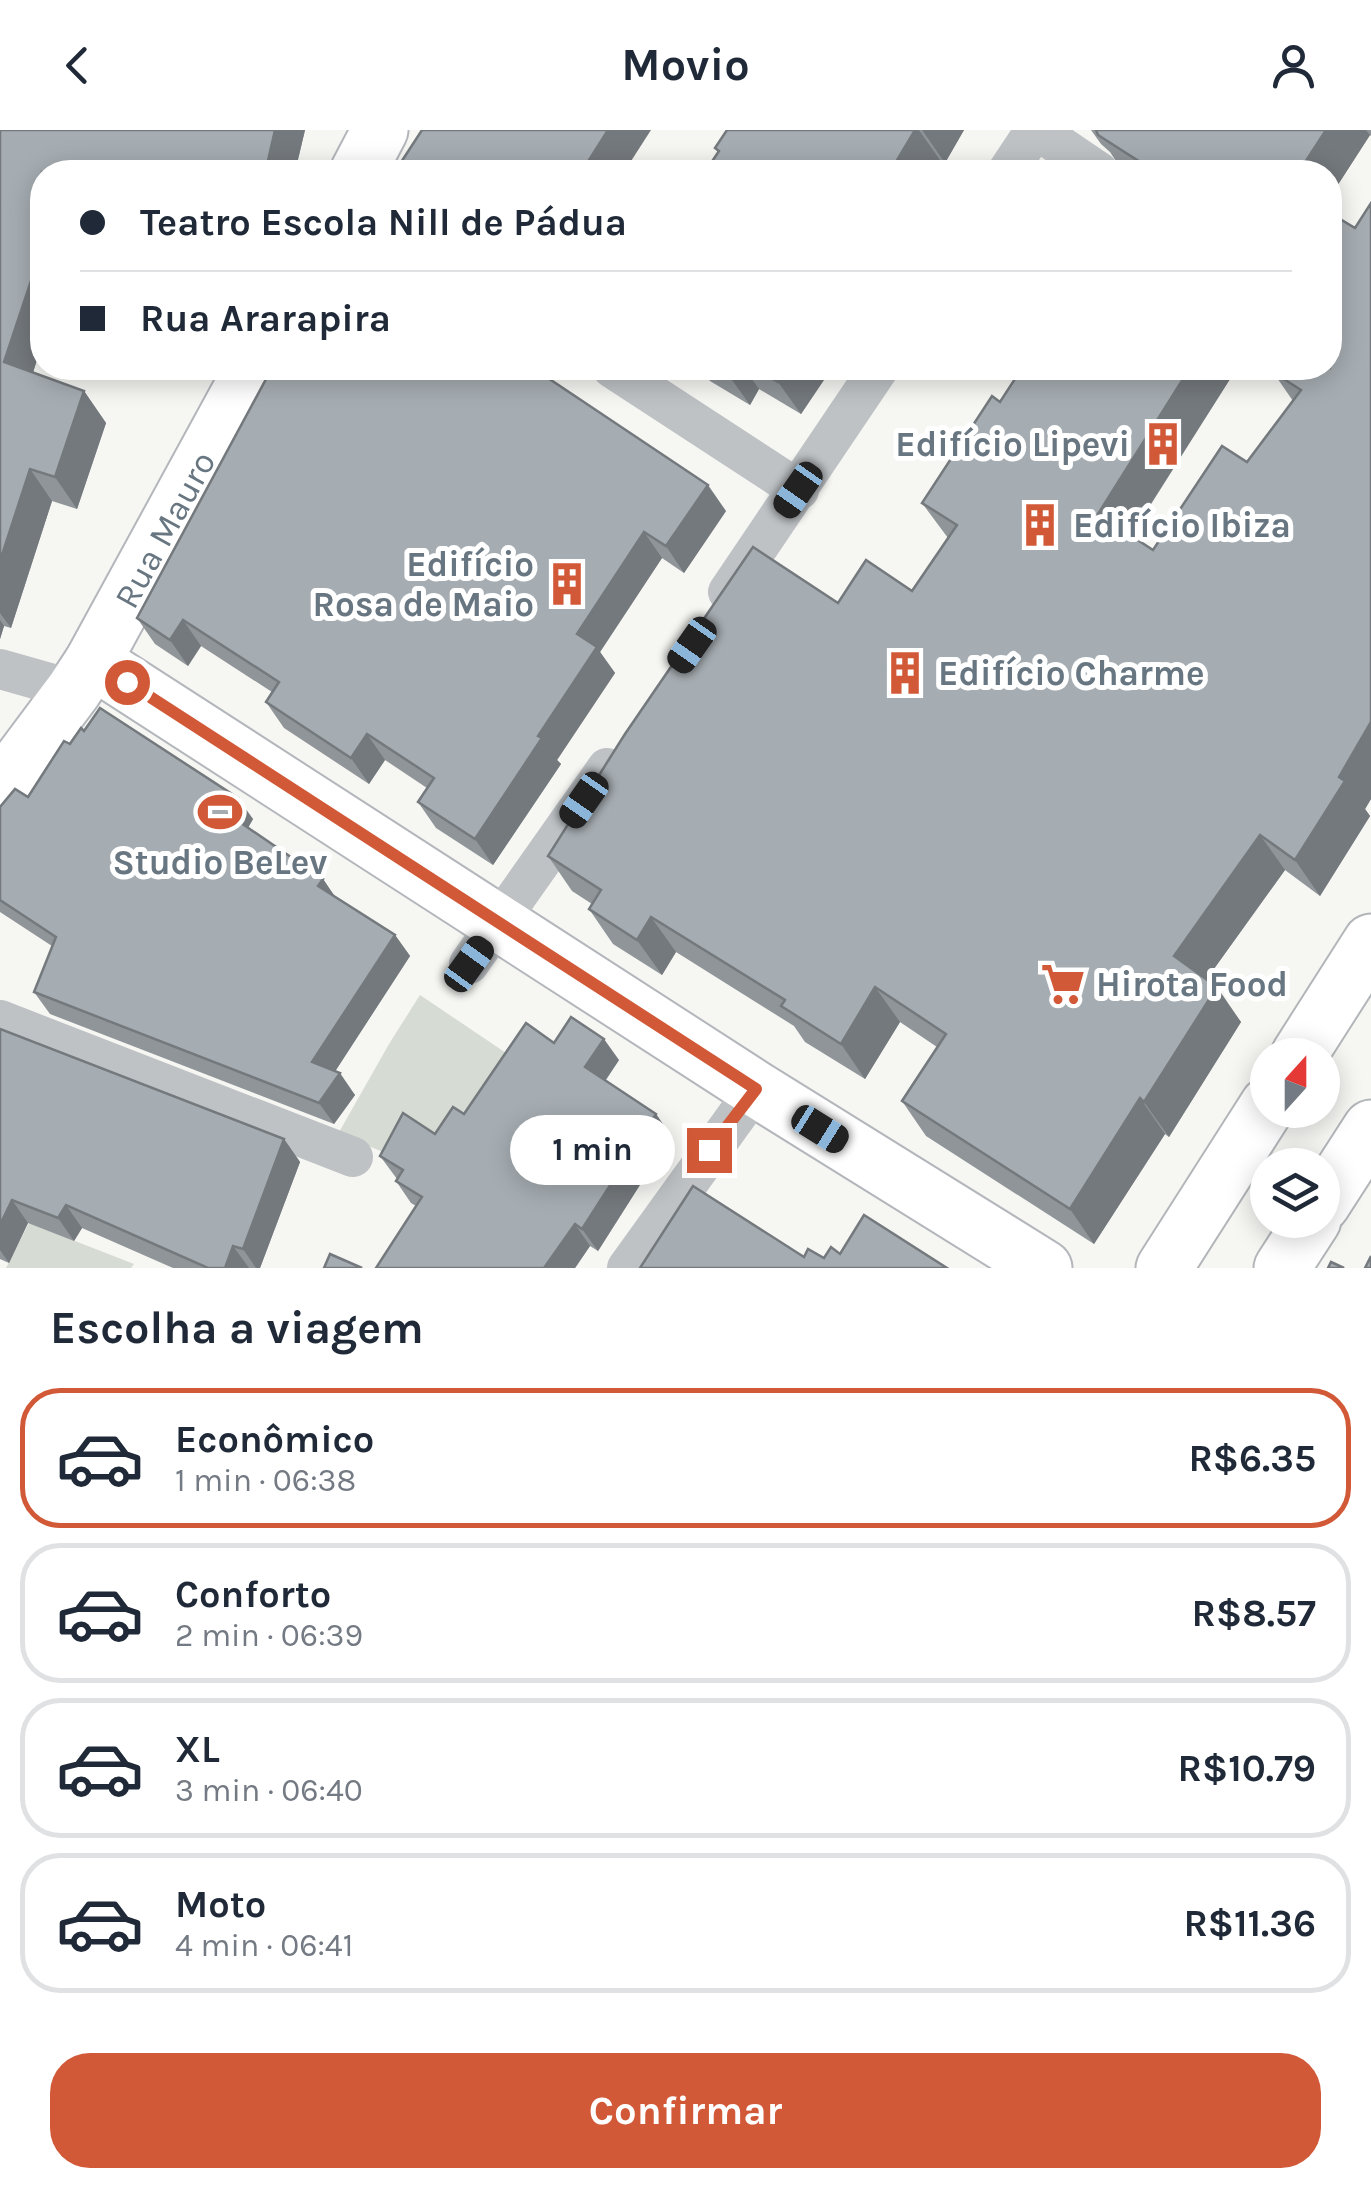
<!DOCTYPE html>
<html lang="pt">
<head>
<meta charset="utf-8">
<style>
	:root { --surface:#fff; --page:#f2f2f3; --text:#1f2937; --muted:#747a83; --line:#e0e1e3; --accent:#d25937 }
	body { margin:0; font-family:Karla,sans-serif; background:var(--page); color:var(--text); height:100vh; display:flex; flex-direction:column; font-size:38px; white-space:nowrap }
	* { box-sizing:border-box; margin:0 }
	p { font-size:32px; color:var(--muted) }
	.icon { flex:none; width:55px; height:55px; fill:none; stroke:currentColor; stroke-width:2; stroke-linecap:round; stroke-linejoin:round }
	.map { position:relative; height:1138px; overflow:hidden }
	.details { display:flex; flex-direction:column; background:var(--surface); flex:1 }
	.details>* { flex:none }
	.hud { position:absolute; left:30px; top:30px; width:1312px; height:220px; border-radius:40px; box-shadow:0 5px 25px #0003; display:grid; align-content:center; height:220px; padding:0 50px; background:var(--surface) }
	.needle { width:65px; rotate:21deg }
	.buttons { position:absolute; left:1250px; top:908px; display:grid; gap:20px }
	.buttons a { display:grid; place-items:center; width:90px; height:90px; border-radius:50%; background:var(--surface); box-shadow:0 5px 25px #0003; font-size:50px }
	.end { position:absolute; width:45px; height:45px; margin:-22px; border:12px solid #d25937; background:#fff; box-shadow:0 0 0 5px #fff }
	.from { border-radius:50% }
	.bubble { position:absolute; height:70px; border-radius:35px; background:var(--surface); box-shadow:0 5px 25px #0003; font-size:32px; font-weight:700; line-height:70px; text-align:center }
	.car { position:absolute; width:30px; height:60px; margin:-30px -15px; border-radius:12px; box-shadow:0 0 8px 2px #0007; background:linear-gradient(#222 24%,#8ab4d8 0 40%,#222 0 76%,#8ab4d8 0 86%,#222 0) }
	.hud b { display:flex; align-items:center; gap:35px; height:95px; font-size:38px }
	.hud b+b { border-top:2px solid var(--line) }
	.hud i { width:25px; height:25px; background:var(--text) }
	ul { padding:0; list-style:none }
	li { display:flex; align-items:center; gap:30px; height:140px; margin:0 20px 15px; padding:0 30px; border:5px solid var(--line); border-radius:40px }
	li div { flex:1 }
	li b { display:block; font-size:38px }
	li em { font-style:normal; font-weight:700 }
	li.selected { border-color:var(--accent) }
	li>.icon { width:90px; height:90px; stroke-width:1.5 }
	h2 { padding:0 50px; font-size:45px; line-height:120px }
	.action { display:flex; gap:20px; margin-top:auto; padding:20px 50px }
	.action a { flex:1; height:115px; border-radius:40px; background:var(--accent); color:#fff; font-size:40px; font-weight:700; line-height:115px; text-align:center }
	header { display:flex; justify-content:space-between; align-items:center; height:130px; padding:0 50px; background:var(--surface); font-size:45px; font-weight:700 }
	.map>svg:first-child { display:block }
	.green { fill:#d6dbd3 }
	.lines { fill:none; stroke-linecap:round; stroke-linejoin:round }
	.secondary-casing { stroke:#b3b7bb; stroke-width:59 }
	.primary-casing { stroke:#b2b6b9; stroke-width:59 }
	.street { stroke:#bec2c5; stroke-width:40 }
	.secondary { stroke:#fff; stroke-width:55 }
	.primary { stroke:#fff; stroke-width:55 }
	.wall { fill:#8f9599 }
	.shaded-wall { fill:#74797d }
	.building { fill:#a6adb2; stroke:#74797d; stroke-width:2.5 }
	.route { stroke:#d25937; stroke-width:12 }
	.labels { text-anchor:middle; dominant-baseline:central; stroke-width:10; stroke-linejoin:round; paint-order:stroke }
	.poi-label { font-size:35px; font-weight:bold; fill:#687681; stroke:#fff; text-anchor:start }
	.street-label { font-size:35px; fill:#687681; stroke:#fff }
</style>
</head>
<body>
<header><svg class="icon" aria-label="back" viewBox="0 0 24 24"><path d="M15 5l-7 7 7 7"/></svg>Movio<svg class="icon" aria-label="person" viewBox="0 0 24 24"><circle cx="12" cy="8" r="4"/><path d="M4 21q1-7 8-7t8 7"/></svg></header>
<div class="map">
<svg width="1371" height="1138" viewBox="0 0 1371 1138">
	<rect width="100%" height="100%" fill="#f6f6f3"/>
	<g class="green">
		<polygon points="420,865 509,925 450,1017 401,1029 338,1004 389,914"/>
		<polygon points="29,1093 134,1134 131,1138 6,1138"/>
	</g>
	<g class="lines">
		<g class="secondary-casing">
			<g id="secondary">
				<polyline points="358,42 380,0"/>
				<polyline points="93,531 756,959 1044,1138"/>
				<path id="s1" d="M0,659L74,560L93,531L253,238"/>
			</g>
		</g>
		<g class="primary-casing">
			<g id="primary">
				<polyline points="1299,925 1371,812"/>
				<polyline points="1322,1074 1371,998"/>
				<polyline points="1164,1138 1268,975"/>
				<polyline points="1282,1138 1313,1090"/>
			</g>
		</g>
		<g class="street">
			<polyline points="1037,0 1099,42"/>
			<polyline points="1007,42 1035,0"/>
			<polyline points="612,238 799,360"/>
			<polyline points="728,462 879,238"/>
			<polyline points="0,539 74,560"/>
			<polyline points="469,834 607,638"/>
			<polyline points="0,890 353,1027"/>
			<polyline points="627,1138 756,959"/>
		</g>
		<use href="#secondary" class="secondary"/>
		<use href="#primary" class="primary"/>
	</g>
	<g class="wall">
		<polygon points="0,0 305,0 295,42 42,42 42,214 33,243 84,261 106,293 77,379 52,371 11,498 4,496 0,509"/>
		<polygon points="727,0 964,0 945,33 940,30 718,23 715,18"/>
		<polygon points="1091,0 1371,0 1371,6 1370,5 1330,67 1330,42 1126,42 1122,40 1110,22 1101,14"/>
		<polygon points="1371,73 1371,669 1365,679 1370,686 1320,766 1285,740 1206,850 1241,892 1169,1007 1165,1004 1094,1114 926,1006 902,971 937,917 900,892 865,949 805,912 794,896 676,822 662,845 613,814 589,779 592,774 572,761 548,726 838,473 912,461 948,408 922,373 1000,272 1022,238 1237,238 1131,406 1153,420 1247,332 1293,271 1273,242 1330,238 1355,98"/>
		<polygon points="700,238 832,238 801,284 759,259 750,275 710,251"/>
		<polygon points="726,381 684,443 662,428 600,522 615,543 557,630 561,634 493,735 436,698 418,672 427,658 385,630 369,654 284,598 266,572 272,562 201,516 188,536 155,514 137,488"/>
		<polygon points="84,601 253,689 248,698 323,749 335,767 395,805 410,826 335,941 355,965 334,994 50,884 34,862 52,816 0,782 0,677 28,667 70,614"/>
		<polygon points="0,899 284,1009 300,1032 260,1138 173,1138 82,1098 74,1111 28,1093 9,1133 0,1129"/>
		<polygon points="554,913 619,930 606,950 656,984 671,1006 598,1121 590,1116 575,1138 376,1138 416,1076 411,1073 396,1051 397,1049 380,1026 435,1004 464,984"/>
	</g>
	<g class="shaded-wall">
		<polygon points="275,0 305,0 295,42 272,42 267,35"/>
		<polygon points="608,0 651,0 624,42 598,42 589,30"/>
		<polygon points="915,0 919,0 940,30 932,42 890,42"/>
		<polygon points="922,0 964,0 945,33"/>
		<polygon points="1326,0 1366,0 1370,5 1330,67 1330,42 1303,42 1304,34"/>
		<polygon points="259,32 266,42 255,42"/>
		<polygon points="33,145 42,159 42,214 26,264 4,232"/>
		<polygon points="730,238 744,238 759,259 750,275 727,243"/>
		<polygon points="788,238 832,238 801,284 778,252"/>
		<polygon points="1190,238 1237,238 1122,419 1098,384"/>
		<polygon points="84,261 106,293 77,379 55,347"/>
		<polygon points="30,339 52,371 11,498 0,483 0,431"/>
		<polygon points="708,355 726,381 684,443 666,416"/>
		<polygon points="644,402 662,428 600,522 615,543 557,630 561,634 493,735 475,709 538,606 577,504"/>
		<polygon points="0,490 4,496 0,509"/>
		<polygon points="183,490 201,516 188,536 170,510"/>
		<polygon points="1371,592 1371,669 1365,679 1370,686 1320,766 1295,730 1339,647"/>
		<polygon points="367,604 385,630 369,654 351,628"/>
		<polygon points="238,668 253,689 243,706 228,684"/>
		<polygon points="1260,705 1285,740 1198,861 1174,826"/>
		<polygon points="323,749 338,771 318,756"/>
		<polygon points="651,787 676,822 662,845 637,810"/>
		<polygon points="395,805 410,826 327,954 312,932"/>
		<polygon points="875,857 900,892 865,949 841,914"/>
		<polygon points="1217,857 1241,892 1169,1007 1144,972"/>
		<polygon points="604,909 619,930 600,958 585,937"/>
		<polygon points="340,943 355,965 334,994 319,973"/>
		<polygon points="1140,968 1165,1004 1094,1114 1070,1079"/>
		<polygon points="656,984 671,1006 598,1121 582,1099"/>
		<polygon points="284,1009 300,1032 260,1138 256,1138 243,1119"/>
		<polygon points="12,1070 28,1093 9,1133 0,1120 0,1095"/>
		<polygon points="66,1075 82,1098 74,1111 58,1088"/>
		<polygon points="575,1094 590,1116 575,1138 544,1138"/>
		<polygon points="233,1116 249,1138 225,1138"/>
	</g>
	<g class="building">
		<polygon points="0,0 275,0 267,35 259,32 255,42 42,42 42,149 33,145 4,232 84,261 55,347 30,339 0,431"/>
		<polygon points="422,0 608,0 589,30 610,42 401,42 396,40"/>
		<polygon points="727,0 915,0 890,42 705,42 719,21 715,18"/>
		<polygon points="1096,0 1326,0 1304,34 1307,36 1303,42 1149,42 1154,41 1098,5"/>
		<polygon points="1371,73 1371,592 1339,647 1345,651 1295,730 1260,705 1174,826 1217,857 1144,972 1140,968 1070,1079 902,971 946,904 875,857 841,914 781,876 785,870 651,787 637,810 589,779 601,760 548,726 625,604 753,417 838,473 866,430 912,461 957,395 922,373 992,266 1000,272 1022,238 1190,238 1098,384 1153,420 1222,316 1247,332 1301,260 1273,242 1276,238 1330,238 1330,83 1355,98"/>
		<polygon points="272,238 533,238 708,355 666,416 644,402 577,504 597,517 538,606 542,608 475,709 418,672 434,648 367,604 351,628 266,572 279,552 183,490 170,510 137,488"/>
		<polygon points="755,238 788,238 778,252"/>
		<polygon points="100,578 238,668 228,684 323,749 318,756 395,805 312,932 340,943 319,973 34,862 56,807 0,770 0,677 15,659 28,667 64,611 70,614 81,598 84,601"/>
		<polygon points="571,887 604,909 585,937 656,984 582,1099 575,1094 544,1138 376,1138 422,1067 396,1051 403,1040 380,1026 403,983 435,1004 453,977 464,984 526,893 554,913"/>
		<polygon points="0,899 284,1009 243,1119 233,1116 225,1138 208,1138 66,1075 58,1088 12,1070 0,1095"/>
		<polygon points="693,1056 804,1127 808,1119 824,1128 831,1117 840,1124 864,1085 947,1138 640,1138"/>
		<polygon points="330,1124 362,1138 324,1138"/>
		<polygon points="1371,1126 1371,1138 1365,1138"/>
		<polygon points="1331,1132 1344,1138 1328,1138"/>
	</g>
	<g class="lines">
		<polyline class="route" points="127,552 756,959 709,1020"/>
	</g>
	<defs>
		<g id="building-bare" transform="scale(3.45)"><path d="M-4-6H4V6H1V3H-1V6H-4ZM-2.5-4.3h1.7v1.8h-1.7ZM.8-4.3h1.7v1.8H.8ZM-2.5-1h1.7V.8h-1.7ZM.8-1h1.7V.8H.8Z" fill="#d25937" stroke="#fff" stroke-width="2.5" paint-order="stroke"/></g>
		<g id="stadium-bare" transform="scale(3.45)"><path d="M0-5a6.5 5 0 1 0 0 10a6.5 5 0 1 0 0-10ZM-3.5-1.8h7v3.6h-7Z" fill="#d25937" stroke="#fff" stroke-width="2.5" paint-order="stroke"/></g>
		<g id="supermarket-bare" transform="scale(3.45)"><path d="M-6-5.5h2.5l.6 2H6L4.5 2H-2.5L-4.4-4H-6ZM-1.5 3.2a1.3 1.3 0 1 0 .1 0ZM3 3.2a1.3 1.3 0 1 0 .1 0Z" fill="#d25937" stroke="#fff" stroke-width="2.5" paint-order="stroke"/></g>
	</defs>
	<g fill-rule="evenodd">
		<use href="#building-bare" x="1163" y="314"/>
		<use href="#building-bare" x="1040" y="395"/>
		<use href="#building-bare" x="567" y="454"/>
		<use href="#building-bare" x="905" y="543"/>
		<use href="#stadium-bare" x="220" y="682"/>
		<use href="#supermarket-bare" x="1063" y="854"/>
	</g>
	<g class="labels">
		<g class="poi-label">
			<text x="1130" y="314" text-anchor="end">Edifício Lipevi</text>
			<text x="1073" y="395">Edifício Ibiza</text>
			<text x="534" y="434" text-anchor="end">Edifício<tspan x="534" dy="40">Rosa de Maio</tspan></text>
			<text x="938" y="543">Edifício Charme</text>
			<text x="220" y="732" text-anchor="middle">Studio BeLev</text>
			<text x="1096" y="854">Hirota Food</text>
		</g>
		<g class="street-label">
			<text stroke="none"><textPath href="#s1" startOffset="308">Rua Mauro</textPath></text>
		</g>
	</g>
</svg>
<div class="buttons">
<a><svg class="needle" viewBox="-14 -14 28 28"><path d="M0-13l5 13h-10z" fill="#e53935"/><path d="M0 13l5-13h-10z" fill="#747a83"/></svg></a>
<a><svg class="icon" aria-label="layers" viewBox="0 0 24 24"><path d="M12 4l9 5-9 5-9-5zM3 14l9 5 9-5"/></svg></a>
</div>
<i class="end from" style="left:127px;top:552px"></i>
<i class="end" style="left:709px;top:1020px"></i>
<div class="bubble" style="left:510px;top:985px;width:165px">1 min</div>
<i class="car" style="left:798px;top:360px;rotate:215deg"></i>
<i class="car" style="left:692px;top:515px;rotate:215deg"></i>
<i class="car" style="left:584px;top:670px;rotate:215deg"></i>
<i class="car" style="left:469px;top:834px;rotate:36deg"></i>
<i class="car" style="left:820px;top:999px;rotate:122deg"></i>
<div class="hud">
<b><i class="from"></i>Teatro Escola Nill de Pádua</b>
<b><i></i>Rua Ararapira</b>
</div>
</div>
<section class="details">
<h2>Escolha a viagem</h2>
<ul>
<li class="selected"><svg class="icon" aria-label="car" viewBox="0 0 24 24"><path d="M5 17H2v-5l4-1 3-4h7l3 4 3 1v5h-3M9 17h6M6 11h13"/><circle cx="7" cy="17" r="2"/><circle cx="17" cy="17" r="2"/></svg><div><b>Econômico</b><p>1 min · 06:38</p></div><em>R$6.35</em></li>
<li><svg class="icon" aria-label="car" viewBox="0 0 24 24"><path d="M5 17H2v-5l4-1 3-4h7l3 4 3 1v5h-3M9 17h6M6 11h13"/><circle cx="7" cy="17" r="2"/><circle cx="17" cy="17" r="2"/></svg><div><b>Conforto</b><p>2 min · 06:39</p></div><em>R$8.57</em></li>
<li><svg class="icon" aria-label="car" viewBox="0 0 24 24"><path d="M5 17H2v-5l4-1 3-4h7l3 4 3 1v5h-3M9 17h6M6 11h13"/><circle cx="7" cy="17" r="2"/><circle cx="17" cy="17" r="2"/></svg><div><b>XL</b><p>3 min · 06:40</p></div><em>R$10.79</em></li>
<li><svg class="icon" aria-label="car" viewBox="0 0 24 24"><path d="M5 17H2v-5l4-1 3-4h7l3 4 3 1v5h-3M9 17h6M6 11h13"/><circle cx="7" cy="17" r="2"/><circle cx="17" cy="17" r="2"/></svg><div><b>Moto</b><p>4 min · 06:41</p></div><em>R$11.36</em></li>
</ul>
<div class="action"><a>Confirmar</a></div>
</section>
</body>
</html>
